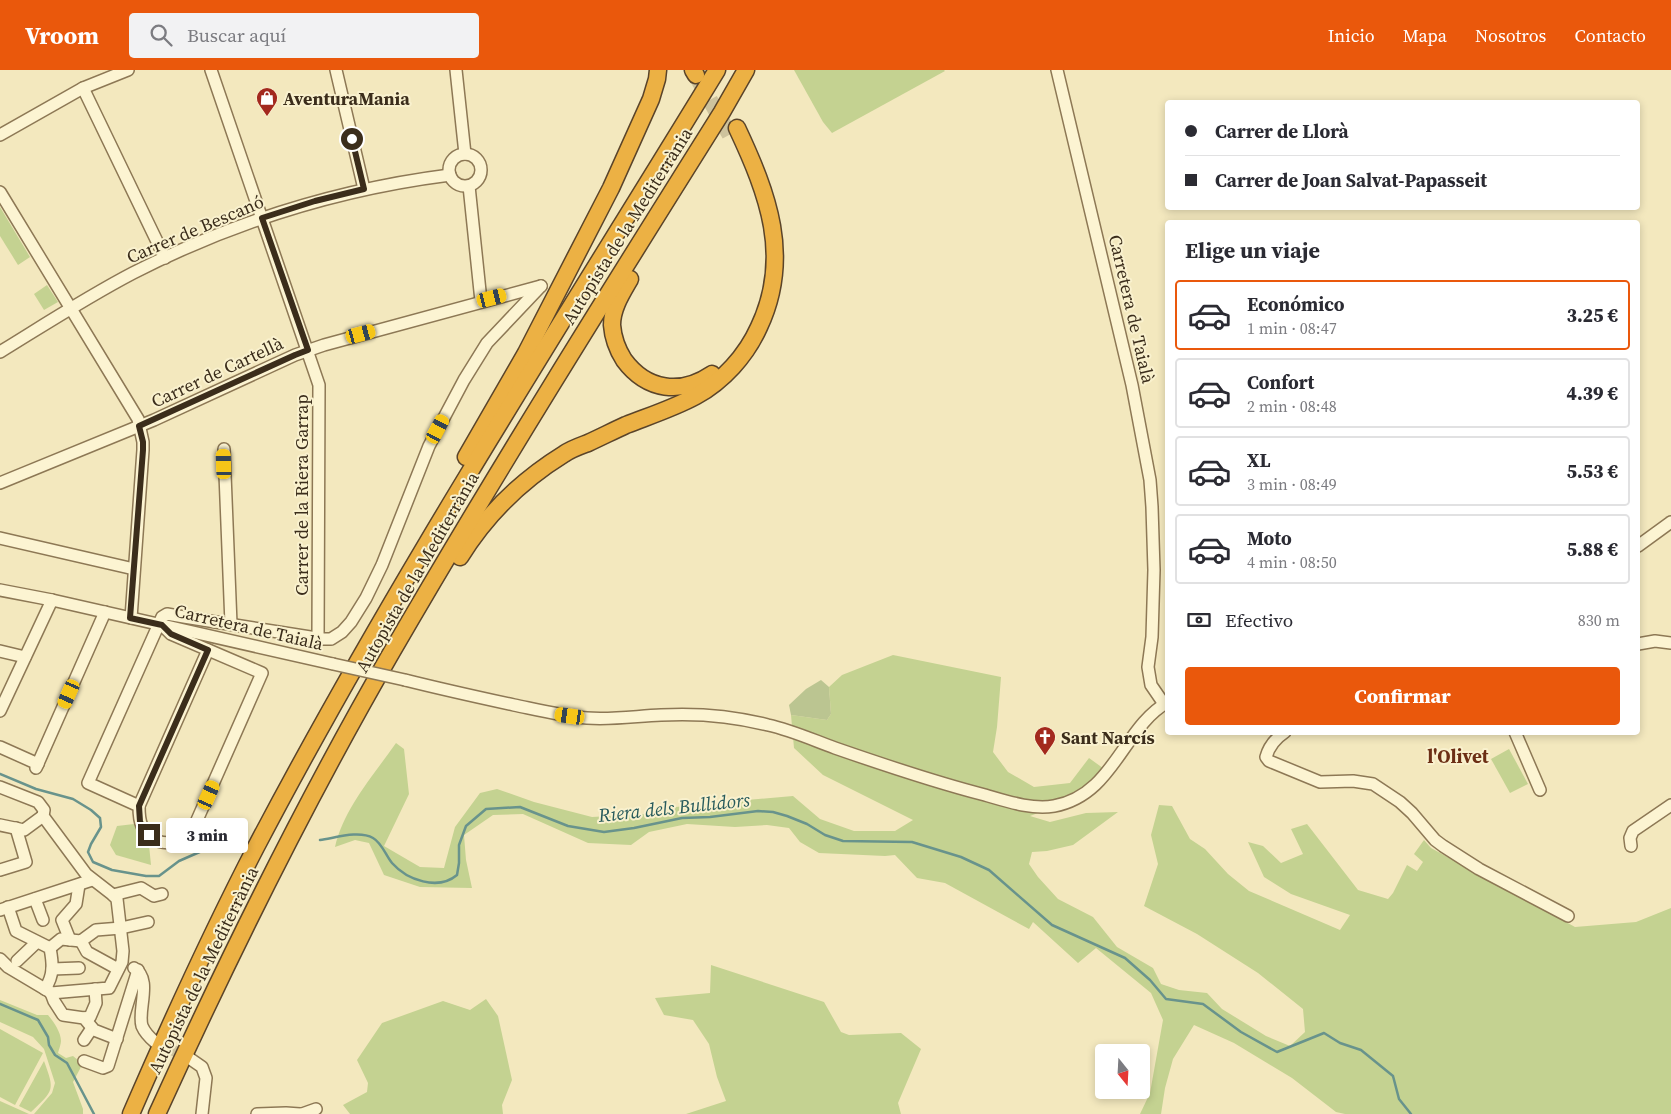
<!DOCTYPE html>
<html lang="es">
<head>
<meta charset="utf-8">
<style>
	:root { --surface:#fff; --page:#f2f2f3; --text:#2b2b33; --muted:#7c7c81; --line:#e1e1e2; --accent:#ea580c }
	body { margin:0; font-family:"Source Serif 4",serif; background:var(--page); color:var(--text); height:100vh; display:flex; flex-direction:column; font-size:19px; white-space:nowrap }
	* { box-sizing:border-box; margin:0 }
	p { font-size:16px; color:var(--muted) }
	.icon { flex:none; width:28px; height:28px; fill:none; stroke:currentColor; stroke-width:2; stroke-linecap:round; stroke-linejoin:round }
	.map { position:relative; flex:1; overflow:hidden }
	.side { position:absolute; left:1165px; top:150px; width:475px; height:515px; display:flex; flex-direction:column; background:var(--surface); border-radius:5px; box-shadow:0 2px 8px #0003 }
	.side>* { flex:none }
	.top-card { position:absolute; left:1165px; top:30px; width:475px; height:110px; border-radius:5px; box-shadow:0 2px 8px #0003; display:grid; align-content:center; height:110px; padding:0 20px; background:var(--surface) }
	.needle { width:32px; rotate:162deg }
	.fabs { position:absolute; left:1095px; top:974px; display:grid; gap:10px }
	.fabs a { display:grid; place-items:center; width:55px; height:55px; border-radius:5px; background:var(--surface); box-shadow:0 2px 8px #0003; font-size:25px }
	.end { position:absolute; width:22px; height:22px; margin:-11px; border:6px solid #3b2d1b; background:#fff; box-shadow:0 0 0 2px #fff }
	.from { border-radius:50% }
	.bubble { position:absolute; height:35px; border-radius:5px; background:var(--surface); box-shadow:0 2px 8px #0003; font-size:16px; font-weight:800; line-height:35px; text-align:center }
	.car { position:absolute; width:15px; height:30px; margin:-15px -8px; border-radius:6px; box-shadow:0 0 4px 1px #0007; background:linear-gradient(#f5c518 24%,#345 0 40%,#f5c518 0 76%,#345 0 86%,#f5c518 0) }
	.top-card b { display:flex; align-items:center; gap:18px; height:48px; font-size:19px }
	.top-card b+b { border-top:1px solid var(--line) }
	.top-card i { width:12px; height:12px; background:var(--text) }
	ul { padding:0; list-style:none }
	li { display:flex; align-items:center; gap:15px; height:70px; margin:0 10px 8px; padding:0 10px; border:2px solid var(--line); border-radius:5px }
	li div { flex:1 }
	li b { display:block; font-size:19px }
	li em { font-style:normal; font-weight:800 }
	li.active { border-color:var(--accent) }
	li>.icon { width:45px; height:45px; stroke-width:1.5 }
	h2 { padding:0 20px; font-size:22px; line-height:60px }
	.pay { display:flex; align-items:center; gap:12px; height:55px; padding:0 20px; font-size:19px }
	.pay p { margin-inline-start:auto }
	.cta { display:flex; gap:10px; margin-top:auto; padding:10px 20px }
	.cta a { flex:1; height:58px; border-radius:5px; background:var(--accent); color:#fff; font-size:20px; font-weight:800; line-height:58px; text-align:center }
	header { display:flex; align-items:center; gap:30px; box-sizing:border-box; height:70px; padding:0 25px; background:var(--accent); color:#fff }
	header strong { font-size:24px }
	nav { display:flex; gap:28px; margin-inline-start:auto; font-size:18px }
	.search { width:350px; height:45px; background:var(--page); display:flex; align-items:center; gap:12px; box-sizing:border-box; padding:0 18px; border-radius:5px; color:var(--muted); font-size:19px }
	.map>svg:first-child { display:block }
	.green { fill:#c4d291 }
	.cemetery { fill:#bbc591 }
	.lines { fill:none; stroke-linecap:round; stroke-linejoin:round }
	.stream { stroke:#68938c; stroke-width:2.5 }
	.minor-tunnel { stroke:#cec39d; stroke-width:11; stroke-dasharray:11 5.5; stroke-linecap:butt }
	.highway-tunnel { stroke:#cec39d; stroke-width:16; stroke-dasharray:16 8; stroke-linecap:butt }
	.minor-casing { stroke:#8d7855; stroke-width:14 }
	.highway-casing { stroke:#5a442a; stroke-width:19 }
	.minor { stroke:#fcf4d2; stroke-width:11 }
	.highway { stroke:#ecb144; stroke-width:16 }
	.minor-bridge-casing { stroke:#8d7855; stroke-width:14; stroke-linecap:butt }
	.minor-bridge { stroke:#fcf4d2; stroke-width:11 }
	.route { stroke:#3b2d1b; stroke-width:6 }
	.labels { text-anchor:middle; dominant-baseline:central; stroke-width:4; stroke-linejoin:round; paint-order:stroke }
	.poi-label { font-size:18px; font-weight:bold; fill:#3b2d1b; stroke:#f9f1ce; text-anchor:start }
	.street-label { font-size:18px; fill:#3b2d1b; stroke:#f9f1ce }
	.neighbourhood-label { font-size:19px; font-weight:bold; fill:#6c2f15; stroke:#f9f1ce }
	.water-label { font-size:19px; font-style:italic; fill:#285b5c; stroke:#f9f1ce }
</style>
</head>
<body>
<header>
<strong>Vroom</strong>
<div class="search"><svg class="icon" aria-label="search" viewBox="0 0 24 24"><circle cx="10" cy="10" r="6"/><path d="M15 15l6 6"/></svg>Buscar aquí</div>
<nav><a>Inicio</a><a>Mapa</a><a>Nosotros</a><a>Contacto</a></nav>
</header>
<div class="map">
<svg width="1671" height="1044" viewBox="0 0 1671 1044">
	<rect width="100%" height="100%" fill="#f3e8be"/>
	<g class="green">
		<polygon points="794,0 944,0 945,1 832,63 823,52"/>
		<polygon points="0,137 30,187 18,195 0,166"/>
		<polygon points="47,215 58,232 44,240 34,224"/>
		<path d="M893,585L1001,607L997,657L993,682L1008,702L1034,717L1070,713L1089,688L1107,701L1088,724L1030,746L1050,752L1086,743L1118,742L1073,775L1047,781L1032,782L1029,794L1038,807L1058,829L1093,847L1117,877L1153,898L1161,914L1179,920L1207,923L1222,939L1266,966L1290,976L1305,962L1303,939L1258,903L1197,864L1144,836L1158,794L1151,765L1159,735L1172,736L1190,769L1205,779L1228,804L1249,821L1340,860L1350,845L1291,824L1264,807L1248,772L1263,776L1281,793L1303,784L1291,759L1307,754L1358,820L1388,829L1393,823L1407,795L1417,801L1423,792L1414,784L1424,770L1431,778L1575,857L1636,852L1671,838V1044H1345L1336,1042L1292,1008L1234,973L1194,955L1173,989L1165,1018L1161,1044H1140L1150,1023L1163,950L1151,923L1096,878L1078,893L1033,852L1029,859L945,813L917,808L895,785L885,786L819,783L800,772L789,758L767,755L735,757L687,754L649,762L631,775L588,773L523,744L493,745L464,765L466,790L472,818L420,817L384,805L369,773L355,770L335,777C344,738 373,706 396,673L404,679L409,724L384,776L420,797L444,798L455,757L480,723L497,719L534,732L592,747L646,744L668,738L700,734L793,726L820,749L854,761H895L913,750L823,705L794,678L791,645L827,650L831,644L829,617L842,605Z"/>
		<polygon points="1509,679 1528,714 1510,723 1491,689"/>
		<polygon points="134,754 140,767 149,775 151,795 116,785 110,775 117,756"/>
		<polygon points="711,895 824,932 841,962 849,965 901,963 921,979 898,1033 901,1044 686,1044 726,1031 717,1007 709,974 693,950 664,945 655,928 710,923"/>
		<polygon points="486,929 498,946 512,1010 502,1035 503,1044 350,1044 343,1035 367,1022 368,1013 357,990 382,953 443,931 470,940"/>
		<path d="M0,930L37,945H48C53,951 61,962 61,971C61,974 59,979 58,983L66,988L73,986L79,991L81,997L73,1012L83,1039V1044H34L52,1023L55,1013L44,979L33,967L0,952Z"/>
		<polygon points="0,959 43,983 15,1035 0,1027"/>
		<path d="M44,991C55,1021 54,1020 31,1042L19,1036Z"/>
		<polygon points="0,1031 29,1044 0,1044"/>
	</g>
	<polygon class="cemetery" points="821,610 829,617 831,644 827,650 791,645 789,635 806,619"/>
	<g class="lines">
		<g class="stream">
			<polyline points="0,704 36,719 73,729 91,740 100,748 101,757 91,774 88,782 93,792 112,800 146,806 159,806 179,791 218,774 239,771"/>
			<path d="M320,770C335,768 359,760 373,768C382,773 386,786 392,793C407,810 438,821 457,805L459,793V775L466,756L486,739L520,737L568,756L604,762L634,758L682,748L710,747L758,741L773,742L787,746L807,754L825,765L843,771L912,772L961,787L989,800L1052,855L1125,888L1150,910L1166,929L1203,934L1241,962L1277,982L1324,963L1340,973L1361,980L1393,1006L1399,1029L1411,1044"/>
			<polyline points="0,934 38,950 48,967 49,975 55,985 67,993 94,1044"/>
		</g>
		<polyline class="minor-tunnel" points="156,972 189,988"/>
		<polyline class="highway-tunnel" points="698,9 731,67"/>
		<g class="minor-casing">
			<g id="minor">
				<polyline points="211,0 319,315 318,568"/>
				<polyline points="336,0 364,119"/>
				<polyline points="456,0 465,84"/>
				<polyline points="1057,0 1132,315 1150,410 1152,437 1154,500 1152,567 1148,597 1151,615 1164,634"/>
				<polyline points="83,18 165,188"/>
				<polyline points="0,65 83,18 128,0"/>
				<circle cx="465" cy="100" r="16"/>
				<polyline points="469,116 481,231"/>
				<polyline points="0,122 138,349 143,372 143,380 131,548"/>
				<path d="M0,282C44,255 87,227 133,203C233,152 339,119 450,105"/>
				<polyline points="224,379 231,554"/>
				<polyline points="0,413 154,350 295,285 324,275 541,216"/>
				<polyline points="0,468 134,499"/>
				<polyline points="1638,476 1671,452"/>
				<polyline points="0,520 52,530 333,594"/>
				<path d="M162,555L171,564L262,603L194,757C181,777 153,779 142,756C139,750 139,743 139,736L88,713L162,547L167,544L184,547L323,569H331L342,562L351,552L366,528L382,495L429,376L464,310L487,273L541,216"/>
				<polyline points="1638,574 1655,571 1671,573"/>
				<polyline points="0,581 25,587"/>
				<path d="M405,610C441,619 477,627 514,635C538,640 562,646 587,648C612,650 637,646 661,645C697,643 733,646 768,655C791,660 813,670 835,678C884,695 934,712 985,725C1006,731 1032,740 1054,736C1114,725 1123,657 1168,632"/>
				<polyline points="0,641 52,530"/>
				<path d="M1285,662C1276,668 1269,676 1266,687L1269,691L1320,712L1353,711L1373,714L1400,732L1412,743L1435,770L1443,776L1479,799L1568,846"/>
				<polyline points="1515,662 1540,720"/>
				<polyline points="0,677 38,694"/>
				<polyline points="36,698 105,542"/>
				<polyline points="0,717 38,732 44,740 43,746 86,804 113,825 117,829 123,881 122,892 109,918 51,923"/>
				<polyline points="139,736 208,580"/>
				<polyline points="0,755 24,760 43,746"/>
				<polyline points="1631,776 1630,768 1633,761 1671,735"/>
				<polyline points="0,800 26,792 16,758"/>
				<polyline points="113,825 141,818 154,826 162,824"/>
				<polyline points="35,829 43,850"/>
				<path d="M8,837L16,861L50,878C53,894 54,905 45,919"/>
				<polyline points="0,840 92,810"/>
				<polyline points="70,870 62,850 76,834 79,815"/>
				<polyline points="81,871 87,882 118,899"/>
				<polyline points="50,878 61,869 81,871 96,860 121,858 148,852"/>
				<polyline points="0,889 8,897 50,922"/>
				<polyline points="17,891 37,872"/>
				<path d="M134,898C153,909 137,940 142,956C145,963 149,967 155,972"/>
				<polyline points="52,899 79,898"/>
				<polyline points="51,923 54,931 63,945 84,948 94,960 117,969"/>
				<polyline points="84,948 90,947 96,933 95,919"/>
				<polyline points="84,970 92,958"/>
				<polyline points="189,988 202,997 206,1008 202,1044"/>
				<polyline points="84,991 103,998 108,996 138,900"/>
				<polyline points="257,1044 286,1043 300,1044"/>
				<polyline points="302,1044 316,1039"/>
			</g>
		</g>
		<g class="highway-casing">
			<g id="highway">
				<polyline points="693,0 696,5"/>
				<path d="M630,209C622,223 612,238 612,255C613,268 617,279 624,290C647,321 681,325 712,304"/>
				<polyline points="466,387 526,283 611,118 651,29 657,9 658,0"/>
				<path d="M460,487C486,445 522,410 564,384C571,379 580,376 588,373C601,367 613,361 626,355C649,346 674,338 696,326C723,311 746,286 759,257C792,187 768,124 737,58"/>
				<path d="M131,1044C170,954 211,864 256,777C396,510 560,257 717,0"/>
				<path d="M157,1044C228,888 304,734 390,585C496,402 609,222 722,42L746,0"/>
			</g>
		</g>
		<use href="#minor" class="minor"/>
		<use href="#highway" class="highway"/>
		<g class="minor-bridge-casing">
			<polyline id="minor-bridge" points="333,594 405,610"/>
		</g>
		<use href="#minor-bridge" class="minor-bridge"/>
	</g>
	<g class="lines">
		<polyline class="route" points="149,765 140,752 139,736 208,580 171,564 162,555 130,548 143,380 143,372 139,356 295,285 308,280 262,148 315,131 364,119 352,69"/>
	</g>
	<defs>
		<g id="shop-pin" transform="scale(1.125)"><path d="M0 17L-7.5 6A9.5 9.5 0 1 1 7.5 6Z" fill="#a3291e" stroke="#f9f1ce"/><path d="M-5-2.5h2.3a2.7 3.5 0 0 1 5.4 0H5L5.5 6h-11ZM-1.5-2.5h3a1.5 2.3 0 0 0-3 0Z" fill="#fff"/></g>
		<g id="church-pin" transform="scale(1.125)"><path d="M0 17L-7.5 6A9.5 9.5 0 1 1 7.5 6Z" fill="#a3291e" stroke="#f9f1ce"/><path d="M-1.2-6h2.4v3.5h3.3v2.4h-3.3V6h-2.4V-.1h-3.3v-2.4h3.3Z" fill="#fff"/></g>
	</defs>
	<g fill-rule="evenodd">
		<use href="#shop-pin" x="267" y="28"/>
		<use href="#church-pin" x="1045" y="667"/>
	</g>
	<g class="labels">
		<g class="poi-label">
			<text x="283" y="28">AventuraMania</text>
			<text x="1061" y="667">Sant Narcís</text>
		</g>
		<g class="street-label">
			<text transform="translate(627 156) rotate(-58)">Autopista de la Mediterrània</text>
			<text transform="translate(195 159) rotate(-23)">Carrer de Bescanó</text>
			<text transform="translate(1132 239) rotate(77)">Carretera de Taialà</text>
			<text transform="translate(217 302) rotate(-25)">Carrer de Cartellà</text>
			<text transform="translate(301 425) rotate(-90)">Carrer de la Riera Garrap</text>
			<text transform="translate(417 502) rotate(-60)">Autopista de la Mediterrània</text>
			<text transform="translate(249 557) rotate(13)">Carretera de Taialà</text>
			<text transform="translate(203 900) rotate(-64)">Autopista de la Mediterrània</text>
		</g>
		<g class="neighbourhood-label">
			<text x="1458" y="686">l'Olivet</text>
		</g>
		<g class="water-label">
			<text transform="translate(674 737) rotate(-6)">Riera dels Bullidors</text>
		</g>
	</g>
</svg>
<div class="fabs">
<a><svg class="needle" viewBox="-14 -14 28 28"><path d="M0-13l5 13h-10z" fill="#e53935"/><path d="M0 13l5-13h-10z" fill="#7c7c81"/></svg></a>
</div>
<i class="end from" style="left:352px;top:69px"></i>
<i class="end" style="left:149px;top:765px"></i>
<div class="bubble" style="left:166px;top:748px;width:82px">3 min</div>
<i class="car" style="left:492px;top:228px;rotate:76deg"></i>
<i class="car" style="left:361px;top:264px;rotate:75deg"></i>
<i class="car" style="left:438px;top:359px;rotate:28deg"></i>
<i class="car" style="left:224px;top:394px;rotate:358deg"></i>
<i class="car" style="left:69px;top:624px;rotate:204deg"></i>
<i class="car" style="left:570px;top:646px;rotate:278deg"></i>
<i class="car" style="left:209px;top:725px;rotate:24deg"></i>
<div class="top-card">
<b><i class="from"></i>Carrer de Llorà</b>
<b><i></i>Carrer de Joan Salvat-Papasseit</b>
</div>
<section class="side">
<h2>Elige un viaje</h2>
<ul>
<li class="active"><svg class="icon" aria-label="car" viewBox="0 0 24 24"><path d="M5 17H2v-5l4-1 3-4h7l3 4 3 1v5h-3M9 17h6M6 11h13"/><circle cx="7" cy="17" r="2"/><circle cx="17" cy="17" r="2"/></svg><div><b>Económico</b><p>1 min · 08:47</p></div><em>3.25 €</em></li>
<li><svg class="icon" aria-label="car" viewBox="0 0 24 24"><path d="M5 17H2v-5l4-1 3-4h7l3 4 3 1v5h-3M9 17h6M6 11h13"/><circle cx="7" cy="17" r="2"/><circle cx="17" cy="17" r="2"/></svg><div><b>Confort</b><p>2 min · 08:48</p></div><em>4.39 €</em></li>
<li><svg class="icon" aria-label="car" viewBox="0 0 24 24"><path d="M5 17H2v-5l4-1 3-4h7l3 4 3 1v5h-3M9 17h6M6 11h13"/><circle cx="7" cy="17" r="2"/><circle cx="17" cy="17" r="2"/></svg><div><b>XL</b><p>3 min · 08:49</p></div><em>5.53 €</em></li>
<li><svg class="icon" aria-label="car" viewBox="0 0 24 24"><path d="M5 17H2v-5l4-1 3-4h7l3 4 3 1v5h-3M9 17h6M6 11h13"/><circle cx="7" cy="17" r="2"/><circle cx="17" cy="17" r="2"/></svg><div><b>Moto</b><p>4 min · 08:50</p></div><em>5.88 €</em></li>
</ul>
<div class="pay"><svg class="icon" aria-label="cash" viewBox="0 0 24 24"><path d="M3 7h18v10H3z"/><circle cx="12" cy="12" r="2"/></svg>Efectivo<p>830 m</p></div>
<div class="cta"><a>Confirmar</a></div>
</section>
</div>
</body>
</html>
